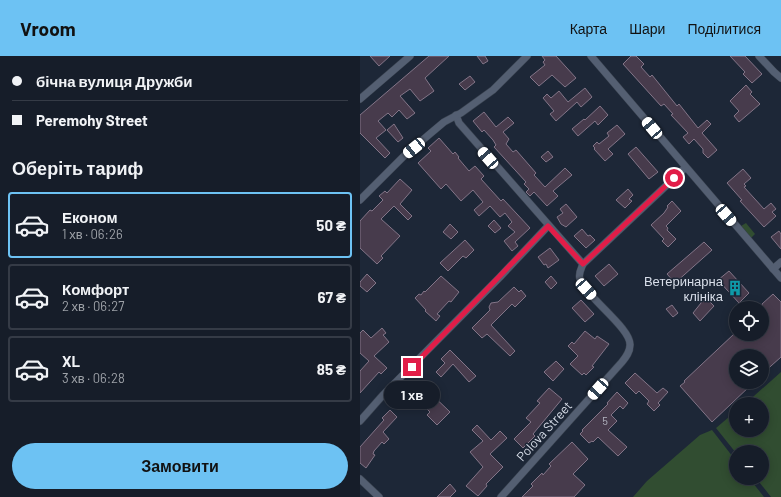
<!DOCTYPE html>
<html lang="uk">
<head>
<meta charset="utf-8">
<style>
	:root { --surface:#161d29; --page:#1f2631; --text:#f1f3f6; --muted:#9ea2a8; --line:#353b46; --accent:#6dc2f3 }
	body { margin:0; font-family:Barlow,sans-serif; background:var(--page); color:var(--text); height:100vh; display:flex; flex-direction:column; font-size:15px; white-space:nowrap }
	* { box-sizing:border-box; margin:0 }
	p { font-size:13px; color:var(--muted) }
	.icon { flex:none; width:22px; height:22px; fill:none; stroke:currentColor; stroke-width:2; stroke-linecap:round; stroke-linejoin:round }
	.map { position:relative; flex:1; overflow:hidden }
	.sheet { display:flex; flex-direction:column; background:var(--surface); width:360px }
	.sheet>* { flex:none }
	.top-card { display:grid; align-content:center; height:88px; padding:0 12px; background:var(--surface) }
	.tools { position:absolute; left:369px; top:245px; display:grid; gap:8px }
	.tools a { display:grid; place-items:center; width:40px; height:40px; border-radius:50%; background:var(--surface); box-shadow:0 2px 10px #0003,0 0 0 1px var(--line); font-size:20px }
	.end { position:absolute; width:18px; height:18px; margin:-9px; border:5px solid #e11d48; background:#fff; box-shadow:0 0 0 2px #fff }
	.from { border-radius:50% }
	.bubble { position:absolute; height:28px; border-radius:14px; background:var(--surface); box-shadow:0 2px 10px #0003,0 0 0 1px var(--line); font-size:13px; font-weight:700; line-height:28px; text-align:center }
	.car { position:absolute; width:12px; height:24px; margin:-12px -6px; border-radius:5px; box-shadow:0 0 3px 1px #0007; background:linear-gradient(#fff 24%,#345 0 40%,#fff 0 76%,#345 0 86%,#fff 0) }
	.top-card b { display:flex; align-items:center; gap:14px; height:38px; font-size:15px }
	.top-card b+b { border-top:1px solid var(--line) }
	.top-card i { width:10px; height:10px; background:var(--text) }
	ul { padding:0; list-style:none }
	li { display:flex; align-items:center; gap:12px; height:66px; margin:0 8px 6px; padding:0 4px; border:2px solid var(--line); border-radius:4px }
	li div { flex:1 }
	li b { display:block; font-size:15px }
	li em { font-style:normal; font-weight:700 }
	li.selected { border-color:var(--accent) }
	li>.icon { width:36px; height:36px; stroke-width:1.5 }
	h2 { padding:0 12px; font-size:18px; line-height:48px }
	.button { display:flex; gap:8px; margin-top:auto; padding:8px 12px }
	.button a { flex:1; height:46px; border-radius:24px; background:var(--accent); color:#111; font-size:16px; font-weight:700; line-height:46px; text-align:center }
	header { display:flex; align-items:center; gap:24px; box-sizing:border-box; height:56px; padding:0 20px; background:var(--accent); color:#111 }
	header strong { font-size:19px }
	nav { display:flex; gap:22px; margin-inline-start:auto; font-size:14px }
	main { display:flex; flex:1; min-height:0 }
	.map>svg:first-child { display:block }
	.green { fill:#314d31 }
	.building { fill:#473b4c; stroke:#837588 }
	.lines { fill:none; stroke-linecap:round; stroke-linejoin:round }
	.minor-casing { stroke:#39424f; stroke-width:8 }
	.minor { stroke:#545f72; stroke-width:7 }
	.route { stroke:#e11d48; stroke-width:5 }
	.labels { text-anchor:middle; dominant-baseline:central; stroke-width:3; stroke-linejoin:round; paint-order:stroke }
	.number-label { font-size:11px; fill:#b4b6c2 }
	.poi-label { font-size:13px; fill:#d9dfea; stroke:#1d2737; text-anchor:end }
	.street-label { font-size:13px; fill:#d9dfea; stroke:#1d2737 }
</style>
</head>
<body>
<header>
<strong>Vroom</strong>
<nav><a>Карта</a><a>Шари</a><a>Поділитися</a></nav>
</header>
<main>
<section class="sheet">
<div class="top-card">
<b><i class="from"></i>бічна вулиця Дружби</b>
<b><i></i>Peremohy Street</b>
</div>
<h2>Оберіть тариф</h2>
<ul>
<li class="selected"><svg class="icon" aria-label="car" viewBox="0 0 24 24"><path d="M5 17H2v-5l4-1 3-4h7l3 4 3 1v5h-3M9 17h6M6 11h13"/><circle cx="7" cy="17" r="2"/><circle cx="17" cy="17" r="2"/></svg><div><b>Економ</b><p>1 хв · 06:26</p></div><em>50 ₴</em></li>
<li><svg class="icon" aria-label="car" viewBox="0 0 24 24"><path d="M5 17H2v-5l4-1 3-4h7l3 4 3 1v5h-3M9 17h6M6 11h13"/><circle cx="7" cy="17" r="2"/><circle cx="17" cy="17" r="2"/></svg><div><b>Комфорт</b><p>2 хв · 06:27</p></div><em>67 ₴</em></li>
<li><svg class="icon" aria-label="car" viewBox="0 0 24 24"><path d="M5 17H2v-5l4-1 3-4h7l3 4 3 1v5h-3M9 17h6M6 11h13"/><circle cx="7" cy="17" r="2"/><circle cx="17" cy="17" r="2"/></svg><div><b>XL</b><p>3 хв · 06:28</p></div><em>85 ₴</em></li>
</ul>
<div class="button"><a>Замовити</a></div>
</section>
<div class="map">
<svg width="421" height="441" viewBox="0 0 421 441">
	<rect width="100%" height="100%" fill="#1d2737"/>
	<g class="green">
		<polygon points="386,167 395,178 391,182 381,170"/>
		<polygon points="421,316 421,441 411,441 396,422 402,422 402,396 376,396 376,397 356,372 376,355 376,374 402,374 402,348 385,348"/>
		<polygon points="352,374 376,405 376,422 389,422 404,441 273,441 287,425 340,379"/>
	</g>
	<g class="building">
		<polygon points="10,0 30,0 19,10"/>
		<polygon points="69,0 89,0 65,22 74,35 60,45 50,33 40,40 55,57 47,63 39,54 32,61 28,57 18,65 26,74 16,82 30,97 25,102 0,77 0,59"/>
		<polygon points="117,0 125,0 128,5 123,8"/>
		<polygon points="182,0 196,0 216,22 205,31 192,19 179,30 170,21 185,9 183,6 185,4"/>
		<polygon points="271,0 276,0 284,8 281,11 290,21 292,19 317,50 319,48 338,72 347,64 351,68 342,77 357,94 348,102 343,97 343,93 334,83 329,88 323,81 328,77 311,59 313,58 304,48 301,50 263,8"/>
		<polygon points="370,0 385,0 402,18 392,27 383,18 385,16"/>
		<polygon points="110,20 115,26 105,34 99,28"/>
		<polygon points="386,29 392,36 390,38 400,48 379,66 374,60 379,55 370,45"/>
		<polygon points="225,32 232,41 221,51 217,46 196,65 190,58 194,55 183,42 187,38 191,42 199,35 208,46"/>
		<polygon points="240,50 248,59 238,69 235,65 218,80 212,73 224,63 225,64"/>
		<polygon points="124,56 136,71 148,61 154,67 143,76 149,83 146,88 153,96 156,94 176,117 174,119 185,131 205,112 212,119 193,135 198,140 187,150 174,136 170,140 166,136 169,133 164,128 166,126 134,91 136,89 133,84 124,74 122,76 113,65"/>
		<polygon points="34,68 43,82 38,86 27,74"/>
		<polygon points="257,69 265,78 248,93 253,98 245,105 234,93 235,92 233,90 237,86 239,88 249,80 247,77"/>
		<polygon points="79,82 93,98 95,96 99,101 98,102 109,115 115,110 124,120 121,123 141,145 143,143 170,172 155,186 158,190 152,195 144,185 155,176 148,170 152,166 145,157 140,161 130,150 119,160 114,154 123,146 113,134 101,145 86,128 81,133 58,107 71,95 68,92"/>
		<polygon points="276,91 298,116 289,123 268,98"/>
		<polygon points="188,95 193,101 186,106 181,101"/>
		<polygon points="383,113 391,122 384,128 386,130 384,131 404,153 411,147 416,153 412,156 416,160 404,171 380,145 382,144 367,127"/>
		<polygon points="40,123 52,134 40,148 52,160 48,164 34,150 21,163 40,180 21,200 23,202 17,208 0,192 0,165 10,154 12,155 23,144 19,140 25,135 27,137"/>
		<polygon points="268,133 273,139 269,143 272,145 265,152 256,144"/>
		<polygon points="312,145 321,155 306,170 308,172 307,174 316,183 308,191 302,185 304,183 291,169 304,157 308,151 307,150"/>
		<polygon points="206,148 217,161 206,171 201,168 197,161 203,157 200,153"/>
		<polygon points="134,164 141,172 135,177 128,170"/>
		<polygon points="90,168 98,176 91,183 83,176"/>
		<polygon points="222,173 228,180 230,179 235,184 226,192 214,180"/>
		<polygon points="419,175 421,178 421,193 411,181"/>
		<polygon points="105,184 114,194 106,202 103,200 88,215 80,207"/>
		<polygon points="344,186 352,194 315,227 307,218"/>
		<polygon points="190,192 199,204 188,212 186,208 184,209 178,201"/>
		<polygon points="249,208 258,218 244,230 235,220"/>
		<polygon points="369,215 389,237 379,247 358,224"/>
		<polygon points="7,218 16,227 7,236 0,230 0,226"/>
		<polygon points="81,220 99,236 91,246 89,245 77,258 80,260 76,265 65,255 66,254 55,242 59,238 61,239 64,235 65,236"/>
		<polygon points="191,220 197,227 191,233 185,226"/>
		<polygon points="154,231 159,236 161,234 166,240 155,251 152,248 131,269 155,295 150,300 127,278 122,282 112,272 130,254 129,251 131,247 138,246"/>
		<polygon points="413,238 421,246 421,301 402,318 402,300 376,300 376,326 388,326 391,329 352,366 320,330 325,326 324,325 374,278 402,278 402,248"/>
		<polygon points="346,242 354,250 340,265 333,257 341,247 342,243"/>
		<polygon points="221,244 234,258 225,266 212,252"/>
		<polygon points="312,249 318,257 313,261 306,253"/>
		<polygon points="22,272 26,277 23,279 24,280 29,286 14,300 27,312 21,318 19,316 0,337 0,315 9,305 0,297 0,277 3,274 11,282"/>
		<polygon points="225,275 235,283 237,280 249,288 232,310 234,311 226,319 224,317 222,319 210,308 218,300 208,290 212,286 214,288"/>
		<polygon points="90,294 116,320 109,326 93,308 81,321 76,316 85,307 81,303"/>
		<polygon points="196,305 204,313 193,325 184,316"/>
		<polygon points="275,317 297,337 303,332 308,336 298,347 300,349 294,355 287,348 289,345 279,335 276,338 265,327"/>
		<polygon points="65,332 90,356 77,369 67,359 70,356 55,341"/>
		<polygon points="189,332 202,343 173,378 175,380 163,392 154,383 171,366 166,362 180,347 177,345"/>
		<polygon points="257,336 268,347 263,353 260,350 251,359 257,365 248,374 267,391 258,400 238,381 233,386 232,385 229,387 220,378 223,375 222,374 248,348 247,347"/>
		<polygon points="30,354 37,361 23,376 29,383 24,388 22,386 14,395 13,398 15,399 6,412 0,407 0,391 24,364 22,362"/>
		<polygon points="117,369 131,384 140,375 147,382 130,398 143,411 126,428 127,430 118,440 106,430 123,411 110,396 123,385 112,374"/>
		<polygon points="212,386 228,403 213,418 225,429 214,441 162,441 173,430 171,428 182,417 183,419 191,410 189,408"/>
		<polygon points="90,428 96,435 90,441 77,441"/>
	</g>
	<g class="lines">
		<g class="minor-casing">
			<g id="minor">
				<polyline points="231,0 421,222"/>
				<polyline points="399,0 414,16 421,22"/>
				<polyline points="0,43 50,0"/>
				<polyline points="96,59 99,67 223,208 325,112"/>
				<polyline points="0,144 46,98 84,66 101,57 133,34 167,0"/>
				<polyline points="413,213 421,206"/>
				<polyline points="0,365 23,339 140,221 188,170"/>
				<polyline points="0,423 19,441"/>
				<path d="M141,441L262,306C266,301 270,296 270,289C271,272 226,241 220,223C218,218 221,213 223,208"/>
			</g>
		</g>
		<use href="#minor" class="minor"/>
	</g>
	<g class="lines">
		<polyline class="route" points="52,311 188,170 223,208 314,122"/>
	</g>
	<defs>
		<g id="building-bare" transform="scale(1.2)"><path d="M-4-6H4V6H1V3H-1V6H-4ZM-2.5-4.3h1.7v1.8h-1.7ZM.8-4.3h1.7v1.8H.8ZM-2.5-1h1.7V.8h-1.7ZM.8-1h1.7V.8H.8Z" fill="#0f9aa8" stroke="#1d2737" stroke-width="2.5" paint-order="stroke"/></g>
	</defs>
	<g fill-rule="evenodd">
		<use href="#building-bare" x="375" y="232"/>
	</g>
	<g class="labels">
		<g class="number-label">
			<text x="245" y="364">5</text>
		</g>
		<g class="poi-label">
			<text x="363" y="225">Ветеринарна<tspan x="363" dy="15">клініка</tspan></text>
		</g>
		<g class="street-label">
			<text transform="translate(184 375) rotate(-48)">Polova Street</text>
		</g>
	</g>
</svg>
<div class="tools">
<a><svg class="icon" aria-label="locate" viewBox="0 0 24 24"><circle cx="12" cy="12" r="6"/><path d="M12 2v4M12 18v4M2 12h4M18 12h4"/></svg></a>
<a><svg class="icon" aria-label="layers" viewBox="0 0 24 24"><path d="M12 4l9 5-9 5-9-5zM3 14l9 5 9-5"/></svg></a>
<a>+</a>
<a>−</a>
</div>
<i class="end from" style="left:314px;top:122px"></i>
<i class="end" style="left:52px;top:311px"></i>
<div class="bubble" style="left:24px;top:325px;width:56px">1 хв</div>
<i class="car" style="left:292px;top:72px;rotate:320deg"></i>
<i class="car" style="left:54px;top:92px;rotate:231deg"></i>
<i class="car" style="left:128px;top:102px;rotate:319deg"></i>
<i class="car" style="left:366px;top:159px;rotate:139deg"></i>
<i class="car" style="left:226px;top:233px;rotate:138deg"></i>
<i class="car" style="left:238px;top:333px;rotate:222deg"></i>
</div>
</main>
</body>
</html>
